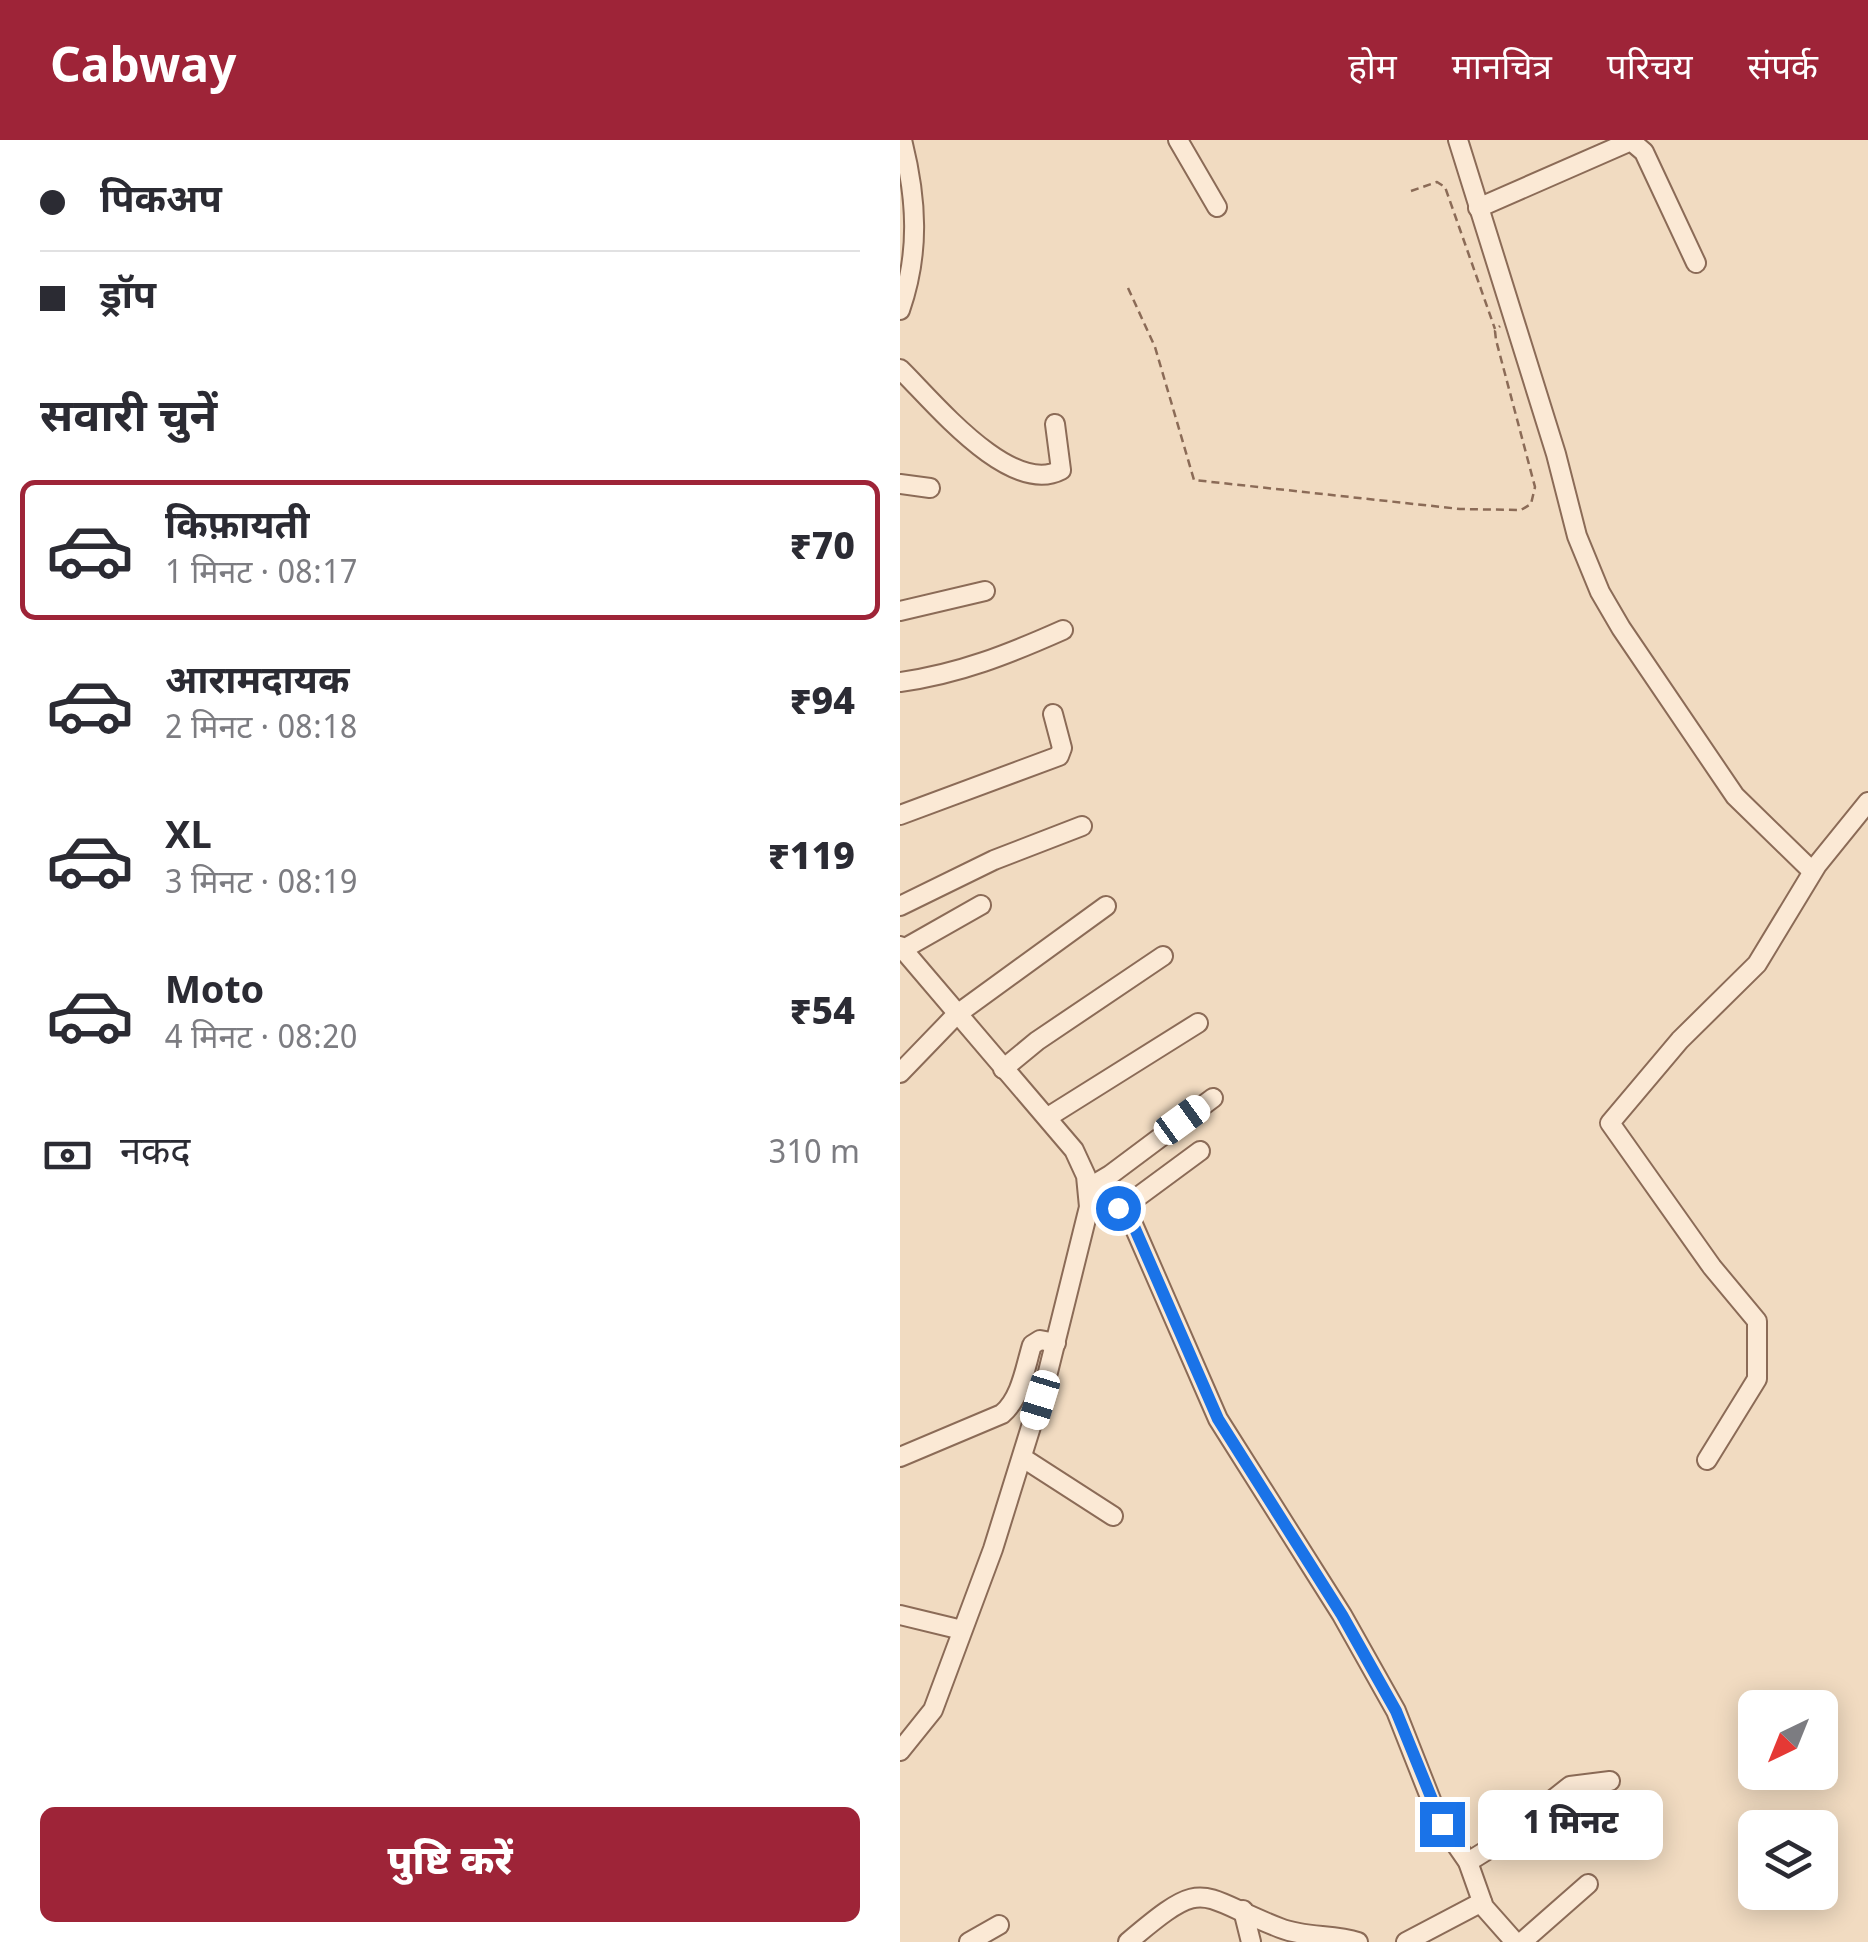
<!DOCTYPE html>
<html lang="hi">
<head>
<meta charset="utf-8">
<style>
	:root { --surface:#fff; --page:#f2f2f3; --text:#2b2b33; --muted:#7c7c81; --line:#e1e1e2; --accent:#9e2438 }
	body { margin:0; font-family:Georgia,"Noto Sans Devanagari",serif; background:var(--page); color:var(--text); height:100vh; display:flex; flex-direction:column; font-size:38px; white-space:nowrap }
	* { box-sizing:border-box; margin:0 }
	p { font-size:32px; color:var(--muted) }
	.icon { flex:none; width:55px; height:55px; fill:none; stroke:currentColor; stroke-width:2; stroke-linecap:round; stroke-linejoin:round }
	.map { position:relative; flex:1; overflow:hidden }
	.drawer { display:flex; flex-direction:column; background:var(--surface); width:900px }
	.drawer>* { flex:none }
	.top-card { display:grid; align-content:center; height:220px; padding:0 40px; background:var(--surface) }
	.needle { width:65px; rotate:223deg }
	.fabs { position:absolute; left:838px; top:1550px; display:grid; gap:20px }
	.fabs a { display:grid; place-items:center; width:100px; height:100px; border-radius:15px; background:var(--surface); box-shadow:0 5px 25px #0003; font-size:50px }
	.end { position:absolute; width:45px; height:45px; margin:-22px; border:12px solid #1a73e8; background:#fff; box-shadow:0 0 0 5px #fff }
	.from { border-radius:50% }
	.bubble { position:absolute; height:70px; border-radius:15px; background:var(--surface); box-shadow:0 5px 25px #0003; font-size:32px; font-weight:800; line-height:70px; text-align:center }
	.car { position:absolute; width:30px; height:60px; margin:-30px -15px; border-radius:12px; box-shadow:0 0 8px 2px #0007; background:linear-gradient(#fff 24%,#345 0 40%,#fff 0 76%,#345 0 86%,#fff 0) }
	.top-card b { display:flex; align-items:center; gap:35px; height:95px; font-size:38px }
	.top-card b+b { border-top:2px solid var(--line) }
	.top-card i { width:25px; height:25px; background:var(--text) }
	ul { padding:0; list-style:none }
	li { display:flex; align-items:center; gap:30px; height:140px; margin:0 20px 15px; padding:0 20px; border:5px solid transparent; border-radius:15px }
	li div { flex:1 }
	li b { display:block; font-size:38px }
	li em { font-style:normal; font-weight:800 }
	li.selected { border-color:var(--accent) }
	li>.icon { width:90px; height:90px; stroke-width:1.5 }
	h2 { padding:0 40px; font-size:45px; line-height:120px }
	.pay { display:flex; align-items:center; gap:25px; height:110px; padding:0 40px; font-size:38px }
	.pay p { margin-inline-start:auto }
	.action { display:flex; gap:20px; margin-top:auto; padding:20px 40px }
	.action a { flex:1; height:115px; border-radius:15px; background:var(--accent); color:#fff; font-size:40px; font-weight:800; line-height:115px; text-align:center }
	header { display:flex; align-items:center; gap:60px; box-sizing:border-box; height:140px; padding:0 50px; background:var(--accent); color:#fff }
	header strong { font-size:48px }
	nav { display:flex; gap:55px; margin-inline-start:auto; font-size:35px }
	main { display:flex; flex:1; min-height:0 }
	.map>svg:first-child { display:block }
	.lines { fill:none; stroke-linecap:round; stroke-linejoin:round }
	.minor-casing { stroke:#8b6b57; stroke-width:22 }
	.path { stroke:#8b6b57; stroke-width:2.5; stroke-dasharray:8 5; stroke-linecap:butt }
	.minor { stroke:#fbe9d5; stroke-width:18 }
	.route { stroke:#1a73e8; stroke-width:12 }
</style>
</head>
<body>
<header>
<strong>Cabway</strong>
<nav><a>होम</a><a>मानचित्र</a><a>परिचय</a><a>संपर्क</a></nav>
</header>
<main>
<section class="drawer">
<div class="top-card">
<b><i class="from"></i>पिकअप</b>
<b><i></i>ड्रॉप</b>
</div>
<h2>सवारी चुनें</h2>
<ul>
<li class="selected"><svg class="icon" aria-label="car" viewBox="0 0 24 24"><path d="M5 17H2v-5l4-1 3-4h7l3 4 3 1v5h-3M9 17h6M6 11h13"/><circle cx="7" cy="17" r="2"/><circle cx="17" cy="17" r="2"/></svg><div><b>किफ़ायती</b><p>1 मिनट · 08:17</p></div><em>₹70</em></li>
<li><svg class="icon" aria-label="car" viewBox="0 0 24 24"><path d="M5 17H2v-5l4-1 3-4h7l3 4 3 1v5h-3M9 17h6M6 11h13"/><circle cx="7" cy="17" r="2"/><circle cx="17" cy="17" r="2"/></svg><div><b>आरामदायक</b><p>2 मिनट · 08:18</p></div><em>₹94</em></li>
<li><svg class="icon" aria-label="car" viewBox="0 0 24 24"><path d="M5 17H2v-5l4-1 3-4h7l3 4 3 1v5h-3M9 17h6M6 11h13"/><circle cx="7" cy="17" r="2"/><circle cx="17" cy="17" r="2"/></svg><div><b>XL</b><p>3 मिनट · 08:19</p></div><em>₹119</em></li>
<li><svg class="icon" aria-label="car" viewBox="0 0 24 24"><path d="M5 17H2v-5l4-1 3-4h7l3 4 3 1v5h-3M9 17h6M6 11h13"/><circle cx="7" cy="17" r="2"/><circle cx="17" cy="17" r="2"/></svg><div><b>Moto</b><p>4 मिनट · 08:20</p></div><em>₹54</em></li>
</ul>
<div class="pay"><svg class="icon" aria-label="cash" viewBox="0 0 24 24"><path d="M3 7h18v10H3z"/><circle cx="12" cy="12" r="2"/></svg>नकद<p>310 m</p></div>
<div class="action"><a>पुष्टि करें</a></div>
</section>
<div class="map">
<svg width="968" height="1802" viewBox="0 0 968 1802">
	<rect width="100%" height="100%" fill="#f1dbc1"/>
	<g class="lines">
		<g class="minor-casing">
			<g id="minor">
				<polyline points="278,0 317,67"/>
				<polyline points="558,0 656,314 677,396 700,452 721,488 835,656 912,731"/>
				<polyline points="578,68 731,1 744,12 796,123"/>
				<path d="M0,170C20,113 17,59 2,0"/>
				<path d="M0,229C33,261 110,357 161,330L155,284"/>
				<polyline points="0,344 30,348"/>
				<polyline points="0,471 85,451"/>
				<path d="M0,542C59,534 109,514 163,490"/>
				<polyline points="0,675 159,616 162,608 153,574"/>
				<polyline points="0,766 94,720 182,686"/>
				<polyline points="0,806 174,1010 186,1036 189,1067 148,1232 93,1409 33,1570 0,1611"/>
				<polyline points="0,811 81,765"/>
				<polyline points="103,929 137,901 263,816"/>
				<polyline points="0,933 56,875 206,766"/>
				<polyline points="148,977 298,883"/>
				<polyline points="188,1048 210,1035 313,958"/>
				<polyline points="189,1054 218,1069 232,1082 318,1279 442,1475 496,1571 539,1680 568,1722 584,1767 615,1802"/>
				<polyline points="220,1070 300,1011"/>
				<path d="M0,1317L102,1274C121,1258 125,1228 132,1205L140,1200L156,1203"/>
				<polyline points="123,1318 213,1376"/>
				<polyline points="807,1320 857,1239 857,1181 812,1127 710,983 780,900 857,824 917,725 968,662"/>
				<polyline points="0,1475 62,1490"/>
				<polyline points="568,1722 597,1704 670,1646 710,1641"/>
				<polyline points="343,1770 351,1802"/>
				<polyline points="69,1802 99,1785"/>
				<path d="M228,1802C307,1735 295,1755 380,1788C405,1798 433,1794 458,1802"/>
				<polyline points="506,1802 582,1762"/>
				<polyline points="622,1802 688,1744"/>
			</g>
		</g>
		<g class="path">
			<polyline points="511,51 537,42 545,47 595,189"/>
			<polyline points="228,148 255,207 294,340 560,369 621,370 631,364 635,347 596,200 595,191 600,186"/>
		</g>
		<use href="#minor" class="minor"/>
	</g>
	<g class="lines">
		<polyline class="route" points="218,1068 232,1082 318,1279 442,1475 474,1532 496,1571 542,1684"/>
	</g>
</svg>
<div class="fabs">
<a><svg class="needle" viewBox="-14 -14 28 28"><path d="M0-13l5 13h-10z" fill="#e53935"/><path d="M0 13l5-13h-10z" fill="#7c7c81"/></svg></a>
<a><svg class="icon" aria-label="layers" viewBox="0 0 24 24"><path d="M12 4l9 5-9 5-9-5zM3 14l9 5 9-5"/></svg></a>
</div>
<i class="end from" style="left:218px;top:1068px"></i>
<i class="end" style="left:542px;top:1684px"></i>
<div class="bubble" style="left:578px;top:1650px;width:185px">1 मिनट</div>
<i class="car" style="left:282px;top:980px;rotate:54deg"></i>
<i class="car" style="left:140px;top:1260px;rotate:197deg"></i>
</div>
</main>
</body>
</html>
